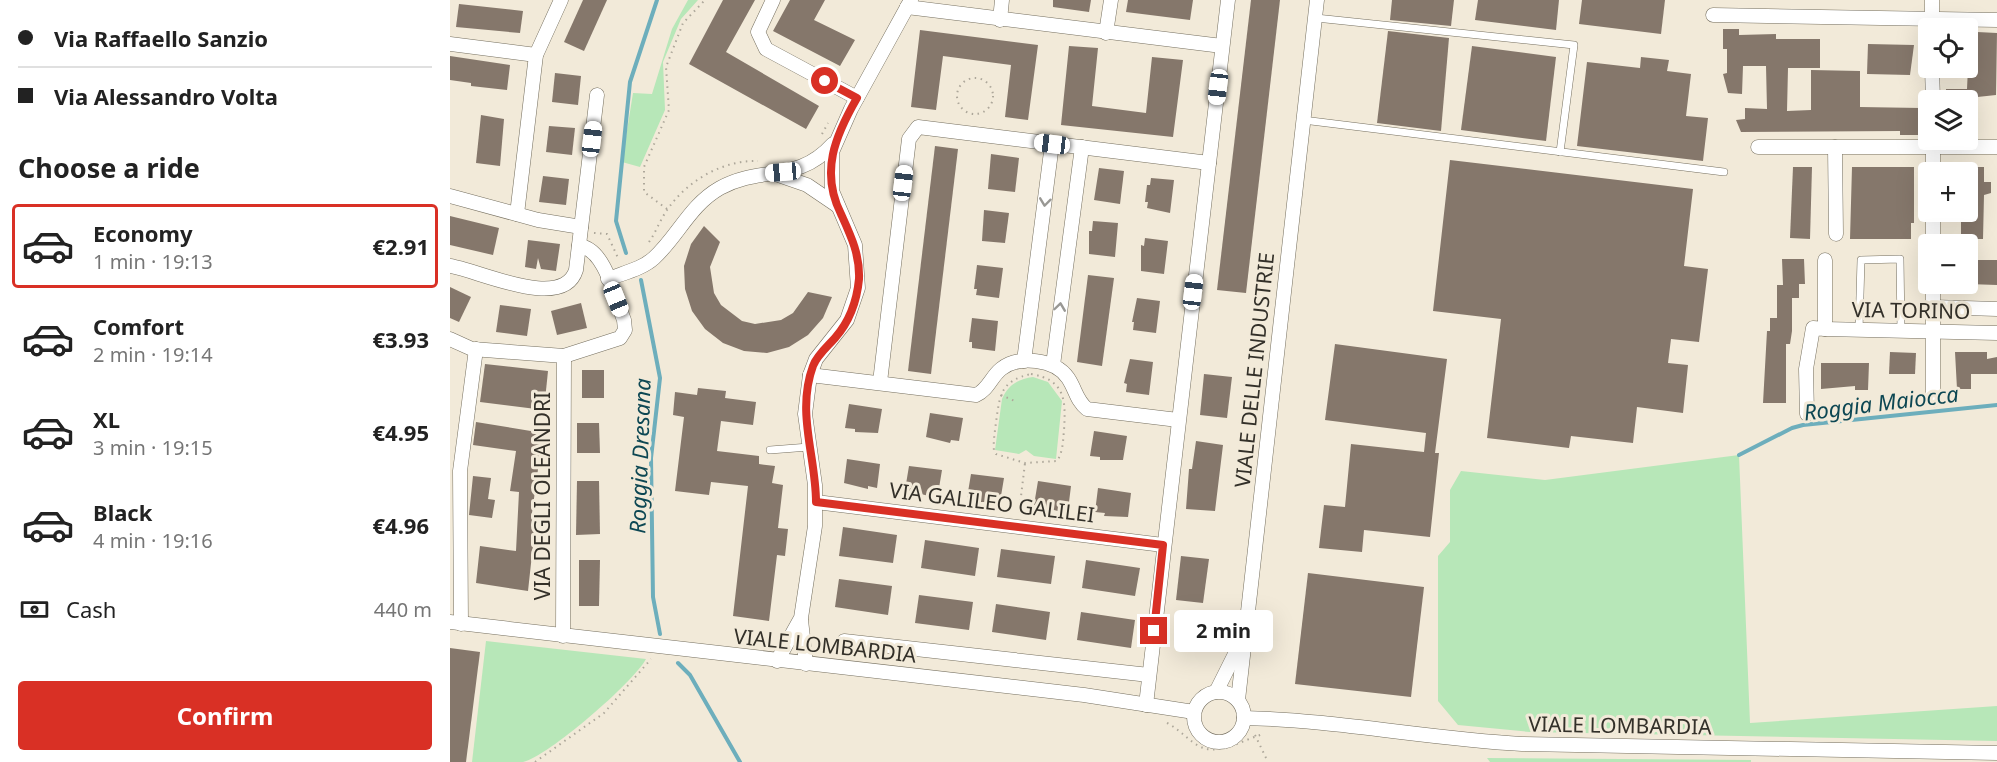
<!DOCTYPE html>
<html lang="en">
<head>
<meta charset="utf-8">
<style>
	:root { --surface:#fff; --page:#f6f6f6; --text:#222; --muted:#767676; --line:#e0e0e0; --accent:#d93025 }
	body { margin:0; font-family:"Noto Sans",sans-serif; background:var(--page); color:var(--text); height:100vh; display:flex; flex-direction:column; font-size:22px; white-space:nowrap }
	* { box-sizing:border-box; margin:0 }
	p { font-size:20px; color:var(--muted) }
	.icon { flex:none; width:33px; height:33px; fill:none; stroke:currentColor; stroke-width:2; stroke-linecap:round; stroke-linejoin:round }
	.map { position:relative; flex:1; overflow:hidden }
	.drawer { display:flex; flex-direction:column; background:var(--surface); width:450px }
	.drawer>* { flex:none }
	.hud { display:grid; align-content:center; height:132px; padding:0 18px; background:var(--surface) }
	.buttons { position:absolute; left:1468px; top:18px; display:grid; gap:12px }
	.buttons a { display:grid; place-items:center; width:60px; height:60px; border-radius:6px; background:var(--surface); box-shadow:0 6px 24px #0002; font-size:30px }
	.end { position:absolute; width:27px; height:27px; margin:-14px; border:8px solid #d93025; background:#fff; box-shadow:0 0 0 3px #fff }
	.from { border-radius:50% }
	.bubble { position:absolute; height:42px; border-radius:6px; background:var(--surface); box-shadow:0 6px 24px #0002; font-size:20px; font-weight:700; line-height:42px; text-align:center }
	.car { position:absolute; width:18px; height:36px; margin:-18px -9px; border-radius:8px; box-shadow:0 0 4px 2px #0007; background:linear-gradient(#fff 24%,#345 0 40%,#fff 0 76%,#345 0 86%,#fff 0) }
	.hud b { display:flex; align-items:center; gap:21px; height:57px; font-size:22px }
	.hud b+b { border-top:2px solid var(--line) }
	.hud i { width:15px; height:15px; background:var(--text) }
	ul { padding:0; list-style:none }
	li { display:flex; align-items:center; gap:18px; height:84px; margin:0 12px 9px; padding:0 6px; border:3px solid transparent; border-radius:6px }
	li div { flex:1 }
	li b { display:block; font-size:22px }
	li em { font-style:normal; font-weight:700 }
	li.active { border-color:var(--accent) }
	li>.icon { width:54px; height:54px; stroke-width:1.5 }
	h2 { padding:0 18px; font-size:27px; line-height:72px }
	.pay { display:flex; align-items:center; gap:15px; height:66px; padding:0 18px; font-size:22px }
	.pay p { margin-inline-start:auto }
	.action { display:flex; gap:12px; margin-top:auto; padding:12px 18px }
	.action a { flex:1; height:69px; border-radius:6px; background:var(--accent); color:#fff; font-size:24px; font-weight:700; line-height:69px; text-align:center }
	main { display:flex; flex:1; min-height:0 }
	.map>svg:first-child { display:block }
	.green { fill:#b7e7b8 }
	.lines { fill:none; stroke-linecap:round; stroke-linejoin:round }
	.stream { stroke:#6daebc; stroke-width:4 }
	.building { fill:#85776b }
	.service-casing { stroke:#756f5f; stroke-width:8 }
	.minor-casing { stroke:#756f5f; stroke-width:15 }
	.path { stroke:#ada79a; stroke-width:2; stroke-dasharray:1.5 4.5; stroke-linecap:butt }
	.service { stroke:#fff; stroke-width:7 }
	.minor { stroke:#fff; stroke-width:14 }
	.oneway { stroke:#999894 }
	.route { stroke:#d93025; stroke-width:8 }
	.labels { text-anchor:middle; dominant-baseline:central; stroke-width:6; stroke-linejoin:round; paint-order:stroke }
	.street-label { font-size:21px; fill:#333029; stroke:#f2ead9 }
	.water-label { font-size:22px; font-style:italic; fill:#0d4753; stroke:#f2ead9 }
</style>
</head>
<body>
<main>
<section class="drawer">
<div class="hud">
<b><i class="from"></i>Via Raffaello Sanzio</b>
<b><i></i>Via Alessandro Volta</b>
</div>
<h2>Choose a ride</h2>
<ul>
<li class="active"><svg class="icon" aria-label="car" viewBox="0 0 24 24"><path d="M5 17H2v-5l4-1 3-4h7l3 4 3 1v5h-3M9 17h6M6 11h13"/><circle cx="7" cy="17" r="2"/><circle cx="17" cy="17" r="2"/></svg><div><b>Economy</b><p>1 min · 19:13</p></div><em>€2.91</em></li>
<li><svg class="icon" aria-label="car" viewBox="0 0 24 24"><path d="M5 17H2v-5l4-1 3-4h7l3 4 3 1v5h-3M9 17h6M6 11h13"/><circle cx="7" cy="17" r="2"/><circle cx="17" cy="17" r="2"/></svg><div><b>Comfort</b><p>2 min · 19:14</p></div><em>€3.93</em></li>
<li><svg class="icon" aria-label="car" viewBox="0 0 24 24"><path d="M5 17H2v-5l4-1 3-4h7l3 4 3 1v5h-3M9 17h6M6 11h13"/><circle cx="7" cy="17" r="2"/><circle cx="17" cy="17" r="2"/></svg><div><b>XL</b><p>3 min · 19:15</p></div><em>€4.95</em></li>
<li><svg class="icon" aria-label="car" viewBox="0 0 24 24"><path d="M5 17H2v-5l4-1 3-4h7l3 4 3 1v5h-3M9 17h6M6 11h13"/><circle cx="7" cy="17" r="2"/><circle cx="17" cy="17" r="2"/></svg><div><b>Black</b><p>4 min · 19:16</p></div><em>€4.96</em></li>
</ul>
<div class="pay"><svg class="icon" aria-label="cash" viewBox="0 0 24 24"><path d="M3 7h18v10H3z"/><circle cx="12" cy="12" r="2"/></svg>Cash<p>440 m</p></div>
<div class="action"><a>Confirm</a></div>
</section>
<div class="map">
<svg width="1547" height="762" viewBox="0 0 1547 762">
	<rect width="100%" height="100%" fill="#f2ead9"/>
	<g class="green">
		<polygon points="238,0 248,0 231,19 213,62 215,110 190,167 172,162 183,93 202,94 222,29"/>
		<path d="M583,377L598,382L612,401L606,459L584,456L576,450L569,454L545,450L552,399C558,385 568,379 583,377Z"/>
		<polygon points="1289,455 1300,723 1547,706 1547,741 1080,732 1008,725 988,701 988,556 1000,542 1000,490 1011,471 1095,480"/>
		<path d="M36,641L196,659C184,682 97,757 73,762C57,762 38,762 22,762Z"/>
		<polygon points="1037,758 1301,760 1301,762 1040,762"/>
	</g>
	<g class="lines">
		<g class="stream">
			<polyline points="176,253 166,221 180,82 207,0"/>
			<polyline points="191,280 210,378 201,458 203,597 210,634"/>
			<polyline points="1289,455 1342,428 1353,425 1547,405"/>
			<polyline points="228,663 240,675 290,762"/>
		</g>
	</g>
	<g class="building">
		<polygon points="133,0 157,0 134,51 114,42"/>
		<polygon points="273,0 305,0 276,52 369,106 356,129 239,64"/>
		<polygon points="340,0 375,0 364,20 405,40 390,66 323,31"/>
		<polygon points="603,0 641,0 639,12 603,7"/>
		<polygon points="678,0 743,0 740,20 676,12"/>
		<polygon points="801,0 830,0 796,293 767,290"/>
		<polygon points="942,0 1004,0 1001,26 940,20"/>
		<polygon points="1028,0 1109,0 1106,30 1025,20"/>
		<polygon points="1132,0 1215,0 1211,34 1129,24"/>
		<polygon points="9,4 73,11 70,33 6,27"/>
		<polygon points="1273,29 1289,29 1289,35 1326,34 1326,39 1370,39 1370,68 1338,68 1337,111 1361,110 1361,70 1410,71 1410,107 1471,108 1471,135 1450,135 1450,131 1291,132 1286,120 1295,119 1295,108 1317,109 1316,66 1293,66 1292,94 1278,93 1273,74 1277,73 1277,49 1273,49"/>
		<polygon points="470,30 588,45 578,120 555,117 561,65 493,56 486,110 461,107"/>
		<polygon points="938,31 999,38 991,131 927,123"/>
		<polygon points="1527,32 1547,33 1546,95 1518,98 1518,100 1496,100 1496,89 1517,89 1518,68 1526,68"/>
		<polygon points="1418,44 1464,45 1460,75 1417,74"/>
		<polygon points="619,46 648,48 642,106 696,113 702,57 733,60 723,137 611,125"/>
		<polygon points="1022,46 1106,57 1096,141 1011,130"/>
		<polygon points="0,56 60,65 57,90 21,86 21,83 0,80"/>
		<polygon points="1191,57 1219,60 1217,71 1241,74 1236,116 1258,118 1253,161 1127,146 1137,62 1190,68"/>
		<polygon points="105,73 131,76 128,105 102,102"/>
		<polygon points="31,115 54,119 50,166 26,163"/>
		<polygon points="99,126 125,128 122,155 96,152"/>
		<polygon points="485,146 508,149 481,374 458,371"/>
		<polygon points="541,154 569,158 565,192 538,189"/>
		<polygon points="1000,160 1243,189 1234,266 1258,269 1249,342 1221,339 1218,363 1238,365 1233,413 1187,407 1183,443 1121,436 1119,448 1037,438 1051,319 983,311"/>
		<polygon points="1343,167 1362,167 1360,239 1340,238"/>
		<polygon points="1402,167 1464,167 1464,223 1461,223 1461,239 1400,239"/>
		<polygon points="1518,167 1534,167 1534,182 1541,182 1541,193 1534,195 1533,239 1511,239 1511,213 1518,213"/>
		<polygon points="649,168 674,171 670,204 644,200"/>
		<polygon points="93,176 119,179 116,205 89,202"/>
		<polygon points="701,178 724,180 720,213 697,208 698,202 695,202 697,185 700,185"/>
		<polygon points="534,210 559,213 555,243 532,241"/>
		<polygon points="0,216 49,228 43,255 0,245"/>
		<polygon points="643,221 668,223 665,257 639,254 639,231 642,231"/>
		<polygon points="254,226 270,242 260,267 264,293 271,305 292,321 305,324 331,320 343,313 358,292 382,297 373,318 358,335 339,347 317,353 294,351 273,343 255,329 242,311 235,289 234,266 241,244"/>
		<polygon points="695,238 718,241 714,274 691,271 691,245 694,246"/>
		<polygon points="78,240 110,244 106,271 91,269 88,258 86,269 75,267"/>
		<polygon points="1332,259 1354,259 1355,284 1349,284 1349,298 1342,298 1342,331 1340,344 1336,344 1336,403 1313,403 1317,331 1320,331 1320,318 1327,318 1327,285 1333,285"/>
		<polygon points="1518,260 1547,260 1547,285 1518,284"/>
		<polygon points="527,265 553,268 549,298 526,295 527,289 524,289"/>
		<polygon points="638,275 664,278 652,366 627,362"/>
		<polygon points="0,287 21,297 9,322 0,318"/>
		<polygon points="687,298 710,301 706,333 683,330 684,322 682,322"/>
		<polygon points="131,303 137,328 107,335 101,311"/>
		<polygon points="50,305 81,309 77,336 46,332"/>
		<polygon points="522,318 548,321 545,351 522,348 522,342 519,342"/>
		<polygon points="885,344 997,359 985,453 989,453 980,537 914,530 912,552 869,548 874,505 895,507 901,444 974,452 976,433 875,420"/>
		<polygon points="1440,352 1466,353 1465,374 1439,374"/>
		<polygon points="1505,352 1537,352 1537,359 1547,357 1547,374 1521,374 1521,389 1507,389"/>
		<polygon points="680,359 703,362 699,395 676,392 677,384 674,383"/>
		<polygon points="1371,363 1419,363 1418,390 1405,390 1405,386 1371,389"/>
		<polygon points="35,364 98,371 94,410 30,402"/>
		<rect x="132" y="370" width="22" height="28"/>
		<polygon points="754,374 782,377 777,418 750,415"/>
		<polygon points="248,388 276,391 275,398 306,402 303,425 271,421 267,451 309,456 309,464 325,466 322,483 333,485 328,528 338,529 335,556 327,555 319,621 283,616 298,486 261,482 259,495 225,491 234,417 223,415 225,392 247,395"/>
		<polygon points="399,404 432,409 428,433 405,432 405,429 395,428"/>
		<polygon points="480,413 513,418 509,441 501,440 500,443 476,437"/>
		<polygon points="26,422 93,433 82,513 96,514 95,537 84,536 78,591 26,583 30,546 66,551 69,492 60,491 66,451 23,445"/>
		<polygon points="127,423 149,423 150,453 127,453"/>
		<polygon points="644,431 677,436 673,460 650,460 650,457 640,456"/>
		<polygon points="746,441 773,445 765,511 736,509 739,469 742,469"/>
		<polygon points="397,459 430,464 427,488 418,486 418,489 394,483"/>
		<polygon points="459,466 492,470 488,494 479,493 479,496 455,490"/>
		<polygon points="521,474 554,478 550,502 527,502 527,499 517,498"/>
		<polygon points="23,476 41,478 38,499 45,500 42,518 19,515"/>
		<polygon points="127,481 149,481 150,534 126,535"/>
		<polygon points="588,481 621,486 618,510 609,508 608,511 584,505"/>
		<polygon points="648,488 681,493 678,517 654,516 655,513 645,512"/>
		<polygon points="393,527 447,535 443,563 389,556"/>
		<polygon points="475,540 529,548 525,576 471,568"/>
		<polygon points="551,549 605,556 601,584 547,577"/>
		<polygon points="731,556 759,559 753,603 726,600"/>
		<polygon points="129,560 150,560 149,606 129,606"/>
		<polygon points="636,560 690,568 685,596 632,588"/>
		<polygon points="858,573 974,587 961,697 845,684"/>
		<polygon points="389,579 442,586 438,615 385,607"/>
		<polygon points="469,595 523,602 519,630 465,623"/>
		<polygon points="546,604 600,612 596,640 542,632"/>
		<polygon points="631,612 685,620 681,648 627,640"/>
		<polygon points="0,648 30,652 16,762 0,762"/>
	</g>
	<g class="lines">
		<g class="service-casing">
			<g id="service">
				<polyline points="866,18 1124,45 1110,152"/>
				<polyline points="853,120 1274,172"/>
				<polyline points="1409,330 1411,260 1450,259 1451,331"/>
				<polyline points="320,450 359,447"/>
			</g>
		</g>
		<g class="minor-casing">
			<g id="minor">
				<polyline points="323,0 308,32 316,49 407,98"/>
				<polyline points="1482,0 1482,28"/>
				<polyline points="457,7 772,46"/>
				<polyline points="1263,15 1547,20"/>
				<polyline points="550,20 552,0"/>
				<polyline points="656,33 661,0"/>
				<polyline points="0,44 86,55"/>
				<polyline points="1482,68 1483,100"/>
				<polyline points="1483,140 1483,172"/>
				<polyline points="1308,147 1547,147"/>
				<polyline points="1385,147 1386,234"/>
				<polyline points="328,175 357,185 388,206"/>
				<polyline points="0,196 88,220 131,227"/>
				<polyline points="67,214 86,55 111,0"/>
				<polyline points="1483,244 1483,212"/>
				<path d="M0,266C28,270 113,312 126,270L147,95"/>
				<path d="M158,279C173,273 192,269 204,258C228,236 240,205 270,188C312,165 347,184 383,144"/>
				<polyline points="1483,307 1547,309"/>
				<polyline points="1375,329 1547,333"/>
				<path d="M0,339L22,349L114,356L170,338L175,330L174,320C165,298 155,248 129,246"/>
				<polyline points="574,361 602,144"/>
				<polyline points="603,365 632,147"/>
				<path d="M360,375L526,395C538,390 541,377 551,369C569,355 605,359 618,378C626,390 626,400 637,409L728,420"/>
				<polyline points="430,382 459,139 468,127 759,163"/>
				<polyline points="1483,400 1483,284"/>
				<polyline points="1357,414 1356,369 1363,328 1375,329 1375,260"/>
				<polyline points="366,502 713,545"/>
				<polyline points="351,620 356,664"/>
				<polyline points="0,622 634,695 744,712"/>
				<polyline points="11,624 10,471 26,349"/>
				<polyline points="113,636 114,356"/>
				<polyline points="394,641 699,675"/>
				<polyline points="327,661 351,618 365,526 365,485 355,414 360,375 366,359 397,320 408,288 405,245 382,191 382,152 401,109 461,0"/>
				<polyline points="766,692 791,642"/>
				<circle cx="769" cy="717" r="25"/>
				<polyline points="788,700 867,0"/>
				<polyline points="696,705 778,0"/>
				<path d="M794,718C887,720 979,739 1072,744L1547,753"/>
			</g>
		</g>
		<g class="path">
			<circle cx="525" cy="96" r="18"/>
			<polyline points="372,134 378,123"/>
			<polyline points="217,209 194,192 194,167 219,110 216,67 233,23 255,0"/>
			<polyline points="144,233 157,234 169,260"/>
			<path d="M199,242C206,232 210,220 217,210C237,181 272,160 308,161"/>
			<path d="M581,374C615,380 616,399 614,430C613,441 613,452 607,461L575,463L546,454L544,451C543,441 545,432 546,422C550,395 550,381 581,374Z"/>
			<polyline points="551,395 567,402"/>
			<polyline points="569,513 575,463"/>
			<path d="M717,723C729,729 736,738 747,745C768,758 793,739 814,734"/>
			<polyline points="805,735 818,762"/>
			<polyline points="85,762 154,713 201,659"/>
		</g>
		<use href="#service" class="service"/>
		<use href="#minor" class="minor"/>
	</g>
	<defs><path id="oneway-chevron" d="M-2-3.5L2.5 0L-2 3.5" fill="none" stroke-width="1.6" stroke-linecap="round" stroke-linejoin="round" transform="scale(1.5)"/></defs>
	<g class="oneway">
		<use href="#oneway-chevron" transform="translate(595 202) rotate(97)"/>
		<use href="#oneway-chevron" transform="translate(610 307) rotate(-82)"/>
	</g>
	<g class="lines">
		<path class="route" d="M375,81L407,98C385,136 370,172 391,214C401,236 410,255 409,279C407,300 399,322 385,338C377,347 367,355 363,366C346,412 366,457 366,502L713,545L704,631"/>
	</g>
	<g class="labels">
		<g class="street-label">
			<text transform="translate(1461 310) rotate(1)">VIA TORINO</text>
			<text transform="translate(804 370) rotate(-84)">VIALE DELLE INDUSTRIE</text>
			<text transform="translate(92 496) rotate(-90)">VIA DEGLI OLEANDRI</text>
			<text transform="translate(542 502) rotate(7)">VIA GALILEO GALILEI</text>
			<text transform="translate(375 645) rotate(6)">VIALE LOMBARDIA</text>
			<text transform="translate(1170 725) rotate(1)">VIALE LOMBARDIA</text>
		</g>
		<g class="water-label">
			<text transform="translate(1431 402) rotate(-7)">Roggia Maiocca</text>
			<text transform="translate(189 456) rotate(-88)">Roggia Dresana</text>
		</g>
	</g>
</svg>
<div class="buttons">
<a><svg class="icon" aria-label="locate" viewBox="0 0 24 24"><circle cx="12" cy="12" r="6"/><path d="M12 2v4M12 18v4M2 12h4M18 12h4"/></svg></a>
<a><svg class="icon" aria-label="layers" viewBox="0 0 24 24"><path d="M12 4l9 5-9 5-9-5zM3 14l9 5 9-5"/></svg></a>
<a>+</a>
<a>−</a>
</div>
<i class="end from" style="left:375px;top:81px"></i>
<i class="end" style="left:704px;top:631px"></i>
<div class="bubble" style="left:724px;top:610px;width:99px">2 min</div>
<i class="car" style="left:768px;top:87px;rotate:187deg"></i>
<i class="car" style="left:142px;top:139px;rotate:7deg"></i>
<i class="car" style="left:602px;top:144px;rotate:277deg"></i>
<i class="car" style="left:333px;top:172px;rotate:265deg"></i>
<i class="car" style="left:453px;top:183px;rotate:7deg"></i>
<i class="car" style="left:743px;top:292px;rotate:7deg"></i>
<i class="car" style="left:166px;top:299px;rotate:158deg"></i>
</div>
</main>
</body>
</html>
